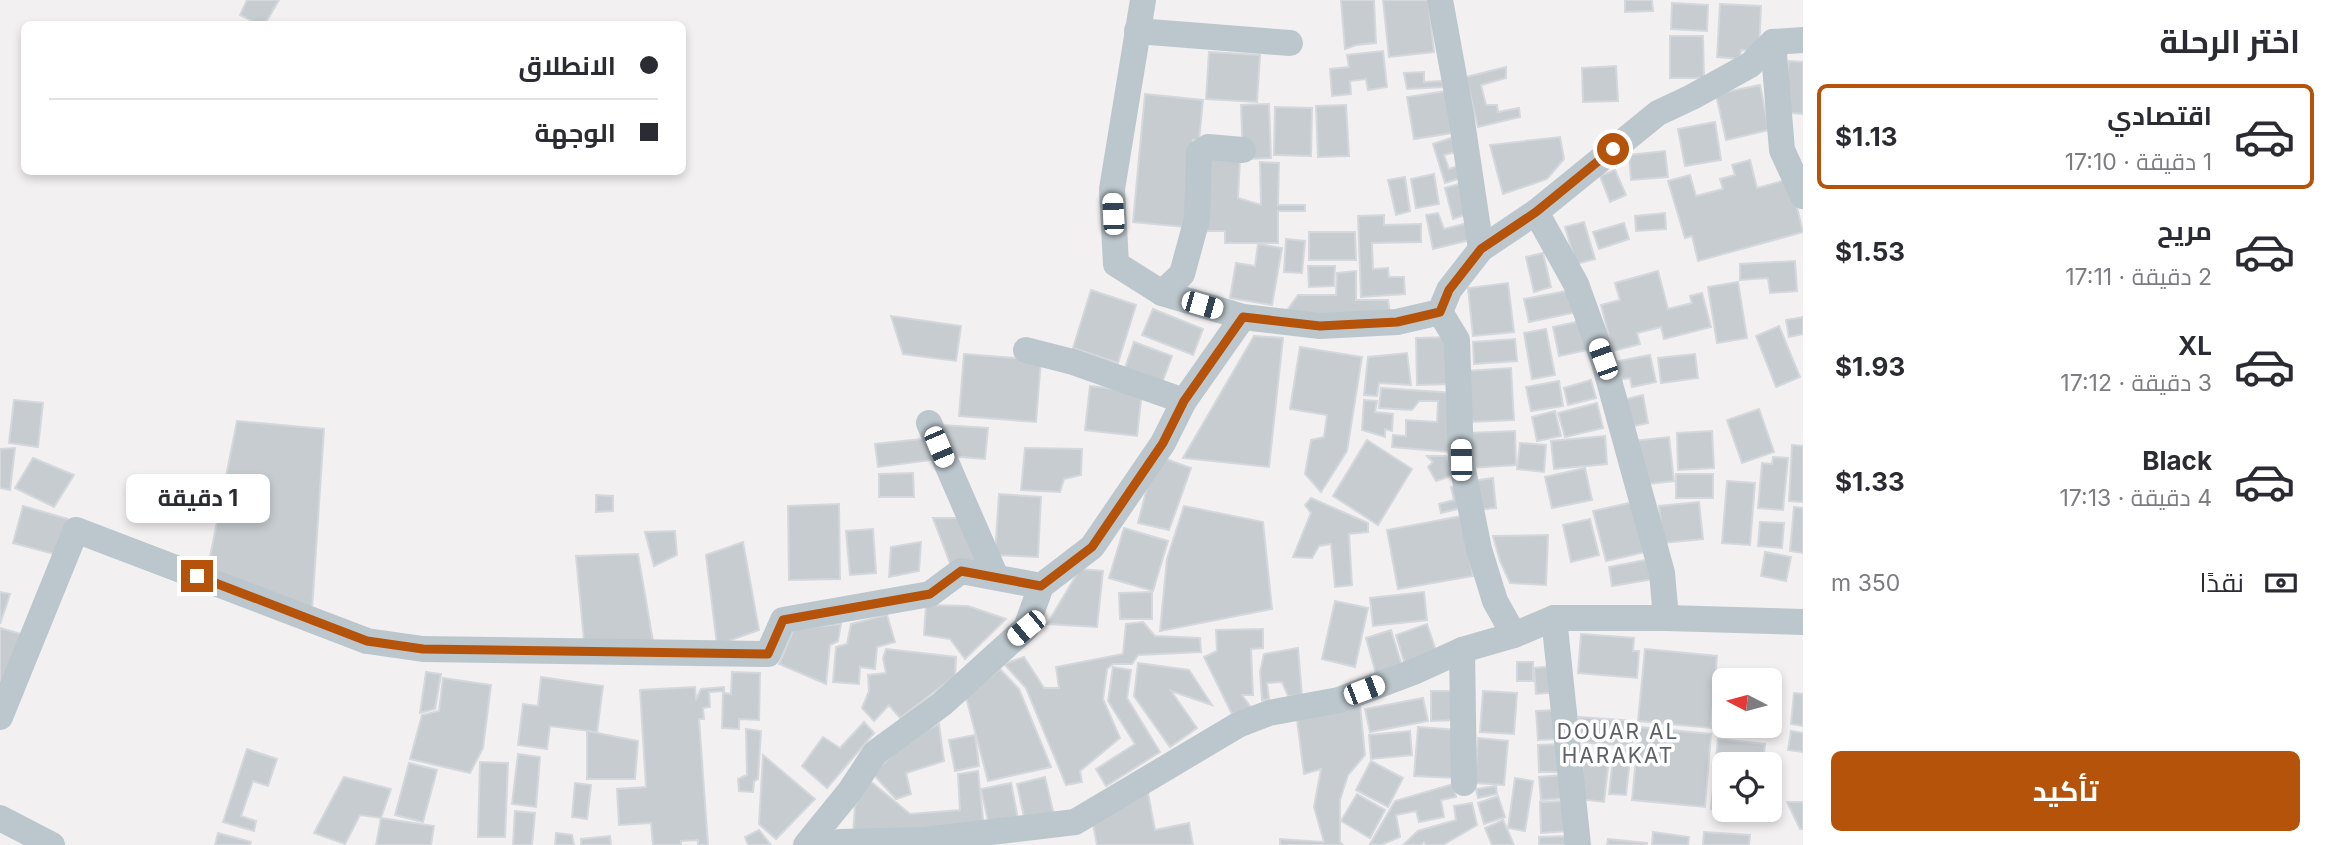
<!DOCTYPE html>
<html lang="ar">
<head>
<meta charset="utf-8">
<style>
	:root { --surface:#fff; --page:#f7f7f7; --text:#2b2b33; --muted:#7c7c81; --line:#e1e1e2; --accent:#b45309 }
	body { margin:0; font-family:Inter,Cairo,sans-serif; background:var(--page); color:var(--text); direction:rtl; height:100vh; display:flex; flex-direction:column; font-size:26px; white-space:nowrap }
	* { box-sizing:border-box; margin:0 }
	p { font-size:23px; color:var(--muted) }
	.icon { flex:none; width:38px; height:38px; fill:none; stroke:currentColor; stroke-width:2; stroke-linecap:round; stroke-linejoin:round }
	.map { position:relative; flex:1; overflow:hidden; direction:ltr }
	.drawer { display:flex; flex-direction:column; background:var(--surface); width:525px }
	.drawer>* { flex:none }
	.banner { position:absolute; left:21px; top:21px; width:665px; height:154px; border-radius:10px; box-shadow:0 4px 10px #0003; direction:rtl; display:grid; align-content:center; height:154px; padding:0 28px; background:var(--surface) }
	.needle { width:46px; rotate:276deg }
	.buttons { position:absolute; left:1712px; top:668px; display:grid; gap:14px }
	.buttons a { display:grid; place-items:center; width:70px; height:70px; border-radius:10px; background:var(--surface); box-shadow:0 4px 10px #0003; font-size:35px }
	.end { position:absolute; width:32px; height:32px; margin:-16px; border:9px solid #b45309; background:#fff; box-shadow:0 0 0 4px #fff }
	.from { border-radius:50% }
	.bubble { position:absolute; height:49px; border-radius:10px; background:var(--surface); box-shadow:0 4px 10px #0003; font-size:23px; font-weight:700; line-height:49px; text-align:center; direction:rtl }
	.car { position:absolute; width:21px; height:42px; margin:-21px -10px; border-radius:9px; box-shadow:0 0 5px 2px #0007; background:linear-gradient(#fff 24%,#345 0 40%,#fff 0 76%,#345 0 86%,#fff 0) }
	.banner b { display:flex; align-items:center; gap:24px; height:66px; font-size:26px }
	.banner b+b { border-top:2px solid var(--line) }
	.banner i { width:18px; height:18px; background:var(--text) }
	ul { padding:0; list-style:none }
	li { display:flex; align-items:center; gap:21px; height:105px; margin:0 14px 10px; padding:0 14px; border:4px solid transparent; border-radius:10px }
	li div { flex:1 }
	li b { display:block; font-size:26px }
	li em { font-style:normal; font-weight:700 }
	li.selected { border-color:var(--accent) }
	li>.icon { width:63px; height:63px; stroke-width:1.5 }
	h2 { padding:0 28px; font-size:32px; line-height:84px }
	.pay { display:flex; align-items:center; gap:18px; height:77px; padding:0 28px; font-size:26px }
	.pay p { margin-inline-start:auto }
	.action { display:flex; gap:14px; margin-top:auto; padding:14px 28px }
	.action a { flex:1; height:80px; border-radius:10px; background:var(--accent); color:#fff; font-size:28px; font-weight:700; line-height:80px; text-align:center }
	main { display:flex; flex:1; min-height:0 }
	.map>svg:first-child { display:block }
	.building { fill:#c7ccd0; stroke:#d4d8dc; stroke-width:2 }
	.lines { fill:none; stroke-linecap:round; stroke-linejoin:round }
	.minor { stroke:#bcc7cd; stroke-width:26 }
	.route { stroke:#b45309; stroke-width:9 }
	.labels { text-anchor:middle; dominant-baseline:central; stroke-width:7; stroke-linejoin:round; paint-order:stroke }
	.quarter-label { font-size:21px; letter-spacing:2px; fill:#5d6266; stroke:#fff }
</style>
</head>
<body>
<main>
<section class="drawer">
<h2>اختر الرحلة</h2>
<ul>
<li class="selected"><svg class="icon" aria-label="car" viewBox="0 0 24 24"><path d="M5 17H2v-5l4-1 3-4h7l3 4 3 1v5h-3M9 17h6M6 11h13"/><circle cx="7" cy="17" r="2"/><circle cx="17" cy="17" r="2"/></svg><div><b>اقتصادي</b><p>1 دقيقة · 17:10</p></div><em>$1.13</em></li>
<li><svg class="icon" aria-label="car" viewBox="0 0 24 24"><path d="M5 17H2v-5l4-1 3-4h7l3 4 3 1v5h-3M9 17h6M6 11h13"/><circle cx="7" cy="17" r="2"/><circle cx="17" cy="17" r="2"/></svg><div><b>مريح</b><p>2 دقيقة · 17:11</p></div><em>$1.53</em></li>
<li><svg class="icon" aria-label="car" viewBox="0 0 24 24"><path d="M5 17H2v-5l4-1 3-4h7l3 4 3 1v5h-3M9 17h6M6 11h13"/><circle cx="7" cy="17" r="2"/><circle cx="17" cy="17" r="2"/></svg><div><b>XL</b><p>3 دقيقة · 17:12</p></div><em>$1.93</em></li>
<li><svg class="icon" aria-label="car" viewBox="0 0 24 24"><path d="M5 17H2v-5l4-1 3-4h7l3 4 3 1v5h-3M9 17h6M6 11h13"/><circle cx="7" cy="17" r="2"/><circle cx="17" cy="17" r="2"/></svg><div><b>Black</b><p>4 دقيقة · 17:13</p></div><em>$1.33</em></li>
</ul>
<div class="pay"><svg class="icon" aria-label="cash" viewBox="0 0 24 24"><path d="M3 7h18v10H3z"/><circle cx="12" cy="12" r="2"/></svg>نقدًا<p>350 m</p></div>
<div class="action"><a>تأكيد</a></div>
</section>
<div class="map">
<svg width="1803" height="845" viewBox="0 0 1803 845">
	<rect width="100%" height="100%" fill="#f3f0f1"/>
	<g class="building">
		<polygon points="247,0 279,0 265,24 258,24 240,15"/>
		<polygon points="1341,0 1374,0 1376,43 1356,45 1345,49"/>
		<polygon points="1383,0 1428,0 1434,52 1389,57"/>
		<polygon points="1625,0 1652,0 1653,11 1625,12"/>
		<polygon points="1672,3 1708,5 1707,31 1671,29"/>
		<polygon points="1720,4 1761,6 1759,51 1741,50 1740,59 1717,57"/>
		<polygon points="1670,36 1703,36 1704,78 1670,78"/>
		<polygon points="1383,51 1387,87 1368,90 1366,79 1350,81 1351,94 1332,96 1330,69 1349,67 1347,55"/>
		<polygon points="1209,52 1260,55 1257,102 1206,99"/>
		<polygon points="1789,61 1803,62 1803,114 1783,112"/>
		<polygon points="1616,66 1618,101 1583,102 1582,68"/>
		<polygon points="1506,67 1506,78 1481,85 1486,105 1497,105 1498,112 1519,108 1520,117 1478,127 1466,77"/>
		<polygon points="1424,72 1424,82 1442,81 1443,87 1407,89 1404,73"/>
		<polygon points="1760,85 1769,130 1726,140 1716,94"/>
		<polygon points="1447,91 1453,133 1414,139 1407,97"/>
		<polygon points="1145,94 1203,100 1199,140 1193,140 1185,227 1133,222"/>
		<polygon points="1269,104 1271,158 1243,159 1241,105"/>
		<polygon points="1346,105 1349,156 1318,157 1316,106"/>
		<polygon points="1275,107 1312,108 1311,156 1274,155"/>
		<polygon points="1715,122 1721,160 1685,166 1678,129"/>
		<polygon points="1454,137 1459,151 1444,155 1449,169 1462,165 1461,178 1445,183 1433,144"/>
		<polygon points="1560,137 1564,159 1547,179 1503,194 1490,145"/>
		<polygon points="1665,151 1668,177 1631,180 1629,155"/>
		<polygon points="1203,153 1240,159 1238,198 1261,205 1260,162 1279,163 1278,205 1305,205 1305,211 1278,211 1278,243 1225,243 1225,231 1202,231"/>
		<polygon points="1750,160 1757,188 1790,179 1803,232 1698,261 1692,236 1685,238 1668,181 1690,175 1696,196 1723,189 1720,179 1735,175 1732,165"/>
		<polygon points="1615,170 1626,195 1610,202 1600,176"/>
		<polygon points="1434,174 1439,204 1416,208 1411,179"/>
		<polygon points="1405,177 1410,211 1396,215 1388,180"/>
		<polygon points="1466,182 1473,212 1453,219 1445,188"/>
		<polygon points="1438,213 1444,229 1468,223 1474,239 1433,249 1426,215"/>
		<polygon points="1665,213 1666,229 1636,231 1635,216"/>
		<polygon points="1384,215 1384,225 1421,224 1421,242 1372,243 1373,269 1388,268 1389,277 1404,277 1405,294 1361,297 1358,216"/>
		<polygon points="1584,222 1595,259 1576,264 1565,227"/>
		<polygon points="1624,223 1629,239 1599,249 1593,232"/>
		<polygon points="1309,232 1355,232 1356,260 1309,260"/>
		<polygon points="1286,239 1305,241 1302,273 1284,272"/>
		<polygon points="1258,244 1282,248 1272,305 1230,298 1236,263 1255,266"/>
		<polygon points="1543,253 1551,287 1534,292 1526,257"/>
		<polygon points="1795,261 1797,291 1770,293 1768,278 1740,280 1740,264"/>
		<polygon points="1308,266 1335,266 1334,286 1309,287"/>
		<polygon points="1356,271 1356,300 1388,300 1391,320 1286,312 1298,295 1336,295 1337,273"/>
		<polygon points="1658,271 1668,309 1692,303 1690,296 1702,293 1711,327 1664,339 1661,327 1637,333 1640,344 1613,351 1601,305 1620,300 1615,283"/>
		<polygon points="1738,282 1747,338 1717,343 1708,287"/>
		<polygon points="1508,283 1514,332 1473,336 1468,288"/>
		<polygon points="1091,290 1136,305 1118,363 1073,348"/>
		<polygon points="1572,290 1577,312 1529,322 1524,299"/>
		<polygon points="1153,309 1203,329 1193,355 1142,335"/>
		<polygon points="891,316 961,326 956,361 903,354"/>
		<polygon points="1803,317 1803,334 1789,337 1786,320"/>
		<polygon points="1585,320 1592,349 1559,356 1553,327"/>
		<polygon points="1779,326 1800,377 1776,387 1756,336"/>
		<polygon points="1546,329 1555,375 1532,379 1524,333"/>
		<polygon points="1254,336 1283,338 1269,467 1183,458"/>
		<polygon points="1452,337 1452,384 1417,385 1416,338"/>
		<polygon points="1515,339 1517,361 1474,364 1473,342"/>
		<polygon points="1134,342 1172,356 1162,383 1125,368"/>
		<polygon points="1300,347 1362,357 1347,451 1321,492 1305,474 1311,440 1324,437 1327,415 1290,409"/>
		<polygon points="1407,353 1411,385 1379,383 1377,396 1364,395 1368,357"/>
		<polygon points="964,354 1041,360 1036,422 959,416"/>
		<polygon points="1695,354 1698,378 1661,383 1658,358"/>
		<polygon points="1650,355 1656,382 1632,387 1630,378 1617,380 1614,362"/>
		<polygon points="1511,368 1514,420 1469,422 1466,371"/>
		<polygon points="1591,380 1596,398 1568,405 1564,388"/>
		<polygon points="1559,381 1563,406 1531,411 1526,387"/>
		<polygon points="1090,386 1142,392 1137,436 1085,430"/>
		<polygon points="1381,388 1454,393 1450,452 1392,447 1393,435 1406,436 1406,420 1437,422 1438,401 1419,401 1412,410 1379,408"/>
		<polygon points="1643,395 1648,423 1625,428 1619,401"/>
		<polygon points="14,400 43,403 38,447 9,443"/>
		<polygon points="1364,400 1377,401 1375,412 1393,414 1392,431 1385,429 1385,437 1362,430"/>
		<polygon points="1597,403 1603,428 1565,437 1558,413"/>
		<polygon points="1759,409 1774,452 1742,463 1727,420"/>
		<polygon points="1555,411 1561,436 1537,441 1532,417"/>
		<polygon points="237,421 324,429 312,610 208,567"/>
		<polygon points="941,425 988,428 985,459 948,456"/>
		<polygon points="1515,431 1516,465 1471,468 1469,433"/>
		<polygon points="1712,431 1714,468 1678,470 1677,433"/>
		<polygon points="1605,436 1607,464 1554,469 1551,441"/>
		<polygon points="1669,437 1674,481 1639,485 1634,441"/>
		<polygon points="930,438 932,460 878,467 875,444"/>
		<polygon points="1367,440 1412,469 1378,525 1333,496"/>
		<polygon points="1520,443 1546,445 1544,472 1517,469"/>
		<polygon points="1792,445 1803,446 1803,502 1789,501"/>
		<polygon points="15,448 10,490 0,488 0,449"/>
		<polygon points="1025,448 1082,449 1081,475 1064,479 1060,492 1021,490"/>
		<polygon points="1427,456 1446,456 1454,475 1436,481 1428,467 1433,462"/>
		<polygon points="1773,457 1788,458 1783,510 1758,508 1762,463 1772,464"/>
		<polygon points="33,458 74,475 54,507 15,488"/>
		<polygon points="1166,459 1191,468 1169,530 1138,523 1148,484"/>
		<polygon points="1585,468 1592,500 1552,508 1545,477"/>
		<polygon points="913,473 914,497 879,497 879,474"/>
		<rect x="1676" y="474" width="37" height="24"/>
		<polygon points="1493,478 1496,508 1475,510 1472,481"/>
		<polygon points="1727,481 1755,483 1750,545 1722,543"/>
		<polygon points="1460,485 1465,507 1441,513 1439,504 1454,500 1451,487"/>
		<polygon points="999,494 1041,497 1038,557 995,555"/>
		<polygon points="596,495 613,496 613,511 596,512"/>
		<polygon points="1311,498 1368,523 1368,532 1349,534 1352,585 1335,587 1331,544 1319,546 1312,558 1293,557 1311,513 1305,505"/>
		<polygon points="1634,502 1645,552 1606,561 1593,511"/>
		<polygon points="1699,502 1703,539 1663,543 1659,506"/>
		<polygon points="839,504 840,579 789,580 788,506"/>
		<polygon points="23,506 68,519 58,555 13,543"/>
		<polygon points="1184,506 1263,522 1272,609 1160,631 1167,559"/>
		<polygon points="1794,507 1803,508 1803,553 1790,551"/>
		<polygon points="1462,516 1473,576 1398,589 1387,530"/>
		<polygon points="933,518 962,518 983,565 950,563"/>
		<polygon points="1590,519 1599,555 1571,562 1563,525"/>
		<polygon points="1760,522 1784,523 1782,548 1758,546"/>
		<polygon points="1124,528 1168,541 1153,591 1109,578"/>
		<polygon points="873,529 876,573 850,575 846,531"/>
		<polygon points="675,531 677,555 654,566 645,532"/>
		<polygon points="1548,535 1546,585 1510,583 1500,561 1493,536"/>
		<polygon points="743,542 759,630 717,645 706,555"/>
		<polygon points="921,542 919,571 889,577 891,547"/>
		<polygon points="1765,552 1791,557 1786,581 1761,576"/>
		<polygon points="638,554 654,647 585,651 576,556"/>
		<polygon points="1651,559 1654,579 1612,586 1609,567"/>
		<polygon points="1080,569 1103,571 1097,627 1047,624"/>
		<polygon points="0,592 10,594 0,624"/>
		<polygon points="1152,592 1152,619 1120,619 1119,593"/>
		<polygon points="1424,592 1427,620 1373,626 1370,598"/>
		<polygon points="1335,601 1368,608 1355,667 1322,659"/>
		<polygon points="926,605 968,606 1006,619 965,659 950,639 924,635"/>
		<polygon points="887,615 895,642 877,647 875,669 860,667 859,684 833,682 836,647 847,644 851,624"/>
		<polygon points="1143,622 1155,636 1200,638 1201,652 1138,655 1132,664 1113,664 1107,669 1103,699 1120,738 1080,771 1082,782 1066,785 1026,688 1004,664 1024,657 1044,688 1059,688 1056,667 1123,654 1126,624"/>
		<polygon points="841,624 838,641 830,645 826,684 779,664 794,629"/>
		<polygon points="1427,624 1437,654 1405,665 1396,635"/>
		<polygon points="0,628 28,636 0,696"/>
		<polygon points="1263,629 1263,648 1251,649 1253,695 1242,695 1252,709 1232,714 1204,657 1217,651 1216,630"/>
		<polygon points="1391,630 1402,666 1376,674 1366,638"/>
		<polygon points="1581,634 1634,638 1633,651 1639,651 1637,678 1578,673"/>
		<polygon points="1298,648 1302,695 1288,696 1282,682 1267,683 1269,699 1262,700 1260,672 1264,654"/>
		<polygon points="886,649 956,657 955,676 900,718 889,705 874,721 862,708 869,691 868,675 886,673 883,658"/>
		<polygon points="1645,649 1717,656 1711,728 1638,721"/>
		<rect x="1517" y="662" width="16" height="19"/>
		<polygon points="1138,663 1189,670 1212,705 1171,691 1197,728 1170,747 1134,696"/>
		<polygon points="1554,666 1557,692 1536,694 1534,668"/>
		<polygon points="1113,667 1131,670 1127,698 1160,752 1106,786 1096,769 1135,744 1108,701"/>
		<polygon points="1000,669 1019,689 1051,767 988,781 966,697"/>
		<polygon points="426,672 441,674 435,709 420,713"/>
		<polygon points="732,672 760,673 759,720 739,719 739,729 722,728 723,693 731,694"/>
		<polygon points="541,677 603,686 597,732 550,726 547,749 518,745 523,704 538,706"/>
		<polygon points="443,678 491,685 483,748 470,773 410,759 422,715 439,711"/>
		<polygon points="695,687 696,700 701,689 724,687 724,691 709,692 710,707 703,708 704,719 699,719 708,845 698,845 698,840 681,841 681,845 653,845 651,823 619,825 617,789 646,787 640,690"/>
		<polygon points="1431,691 1459,691 1459,720 1431,721"/>
		<polygon points="1483,691 1517,693 1514,734 1480,732"/>
		<polygon points="1794,693 1803,694 1803,726 1791,724"/>
		<polygon points="1423,698 1428,721 1370,732 1365,709"/>
		<polygon points="1360,705 1365,755 1348,775 1340,800 1340,842 1343,845 1280,845 1280,839 1324,842 1314,807 1321,769 1304,774 1297,720"/>
		<polygon points="1555,710 1557,739 1538,740 1536,711"/>
		<polygon points="1579,717 1634,721 1632,746 1577,742"/>
		<polygon points="864,722 874,733 827,788 802,766 823,737 840,748"/>
		<polygon points="939,724 944,761 906,773 911,794 896,799 873,774 910,738"/>
		<polygon points="1418,727 1459,730 1455,778 1414,776"/>
		<polygon points="1639,727 1711,734 1705,807 1632,800"/>
		<polygon points="746,729 761,731 758,779 754,781 753,792 739,791 738,779 747,775"/>
		<polygon points="587,731 638,741 635,779 587,779"/>
		<polygon points="1410,731 1412,755 1371,759 1369,735"/>
		<polygon points="1791,731 1803,733 1803,752 1788,750"/>
		<polygon points="975,735 979,766 955,771 949,740"/>
		<polygon points="1478,738 1508,741 1504,785 1475,783"/>
		<polygon points="1718,739 1765,744 1763,765 1724,765 1724,810 1758,810 1758,814 1711,809"/>
		<polygon points="1561,744 1562,772 1539,772 1538,745"/>
		<polygon points="1614,748 1631,750 1626,795 1609,794"/>
		<polygon points="247,749 277,759 268,786 253,781 241,816 256,821 254,831 223,822"/>
		<polygon points="518,754 540,757 536,807 512,804"/>
		<polygon points="763,755 815,799 776,839 759,824"/>
		<polygon points="1584,756 1609,759 1604,802 1579,799"/>
		<polygon points="1371,761 1403,778 1388,807 1356,790"/>
		<polygon points="480,762 508,763 505,837 478,837"/>
		<polygon points="409,763 437,770 423,822 395,815"/>
		<polygon points="978,771 984,828 853,835 855,806 869,780 910,814 960,810 958,774"/>
		<polygon points="1563,775 1565,798 1541,800 1539,777"/>
		<polygon points="344,777 391,789 381,818 360,815 345,844 314,833"/>
		<polygon points="1045,777 1054,815 1025,822 1017,784"/>
		<polygon points="1515,778 1533,781 1525,831 1508,828"/>
		<polygon points="575,783 591,785 587,819 572,817"/>
		<polygon points="1011,783 1019,824 990,830 981,789"/>
		<polygon points="1453,784 1456,797 1441,800 1444,817 1419,822 1416,811 1396,815 1400,837 1381,845 1370,844 1395,801"/>
		<polygon points="1496,786 1497,794 1478,798 1476,789"/>
		<polygon points="1148,793 1155,830 1189,823 1193,845 1097,845 1093,824"/>
		<polygon points="1357,794 1385,810 1370,838 1341,821"/>
		<polygon points="1498,796 1505,817 1484,824 1478,803"/>
		<polygon points="1566,801 1568,831 1541,833 1540,802"/>
		<polygon points="1787,802 1803,802 1803,829 1800,829"/>
		<polygon points="1472,803 1477,825 1443,845 1426,845 1424,842 1421,845 1403,845 1418,831 1456,820 1454,806"/>
		<polygon points="515,811 535,813 532,845 513,845"/>
		<polygon points="381,818 434,826 431,845 376,845"/>
		<polygon points="1503,820 1514,845 1492,845 1485,828"/>
		<polygon points="759,830 771,845 748,845 745,837"/>
		<polygon points="1653,832 1689,837 1688,845 1652,845"/>
		<polygon points="1704,832 1750,835 1749,845 1703,845"/>
		<polygon points="218,833 251,842 250,845 215,845"/>
		<polygon points="556,833 572,835 574,845 555,845"/>
		<polygon points="610,836 611,845 581,845 581,839"/>
		<polygon points="1572,836 1572,845 1539,845 1539,837"/>
		<polygon points="1608,839 1647,843 1647,845 1607,845"/>
	</g>
	<g class="lines">
		<g class="minor">
			<polyline points="1143,0 1112,189 1116,264 1162,293 1243,317 1320,326 1397,322 1440,312 1449,290 1481,249 1536,212 1658,113 1692,97 1750,65 1773,42 1803,40"/>
			<polyline points="1440,0 1461,115 1481,249"/>
			<polyline points="1137,31 1290,43"/>
			<polyline points="1773,42 1782,150 1803,196"/>
			<polyline points="1536,212 1576,284 1603,359 1662,573 1666,618"/>
			<polyline points="1162,293 1182,274 1197,219 1199,153 1208,147 1243,150"/>
			<polyline points="1440,312 1457,340 1461,460 1479,549 1495,601 1514,635"/>
			<polyline points="1026,350 1073,362 1184,401"/>
			<polyline points="929,423 996,577"/>
			<polyline points="1554,618 1578,845"/>
			<polyline points="1462,650 1464,783"/>
			<polyline points="0,717 76,530 367,641 423,649 768,654 783,620 930,594 961,571 1041,586"/>
			<polyline points="0,818 52,845"/>
			<polyline points="806,845 850,791 875,753 942,704 1026,628 1041,586 1092,547 1163,443 1184,401 1243,317"/>
			<polyline points="832,845 840,842 925,840 1075,822 1238,725 1269,713 1339,700 1416,671 1462,650 1514,635 1554,618 1666,618 1803,622"/>
		</g>
	</g>
	<g class="lines">
		<polyline class="route" points="197,576 367,641 423,649 768,654 783,620 930,594 961,571 1041,586 1092,547 1163,443 1184,401 1243,317 1320,326 1397,322 1440,312 1449,290 1481,249 1536,212 1613,149"/>
	</g>
	<g class="labels">
		<g class="quarter-label">
			<text x="1618" y="731">DOUAR AL<tspan x="1618" dy="24">HARAKAT</tspan></text>
		</g>
	</g>
</svg>
<div class="buttons">
<a><svg class="needle" viewBox="-14 -14 28 28"><path d="M0-13l5 13h-10z" fill="#e53935"/><path d="M0 13l5-13h-10z" fill="#7c7c81"/></svg></a>
<a><svg class="icon" aria-label="locate" viewBox="0 0 24 24"><circle cx="12" cy="12" r="6"/><path d="M12 2v4M12 18v4M2 12h4M18 12h4"/></svg></a>
</div>
<i class="end from" style="left:1613px;top:149px"></i>
<i class="end" style="left:197px;top:576px"></i>
<div class="bubble" style="left:126px;top:474px;width:144px">1 دقيقة</div>
<i class="car" style="left:1113px;top:214px;rotate:357deg"></i>
<i class="car" style="left:1202px;top:305px;rotate:106deg"></i>
<i class="car" style="left:1603px;top:359px;rotate:340deg"></i>
<i class="car" style="left:939px;top:447px;rotate:157deg"></i>
<i class="car" style="left:1461px;top:460px;rotate:359deg"></i>
<i class="car" style="left:1026px;top:628px;rotate:230deg"></i>
<i class="car" style="left:1364px;top:690px;rotate:69deg"></i>
<div class="banner">
<b><i class="from"></i>الانطلاق</b>
<b><i></i>الوجهة</b>
</div>
</div>
</main>
</body>
</html>
